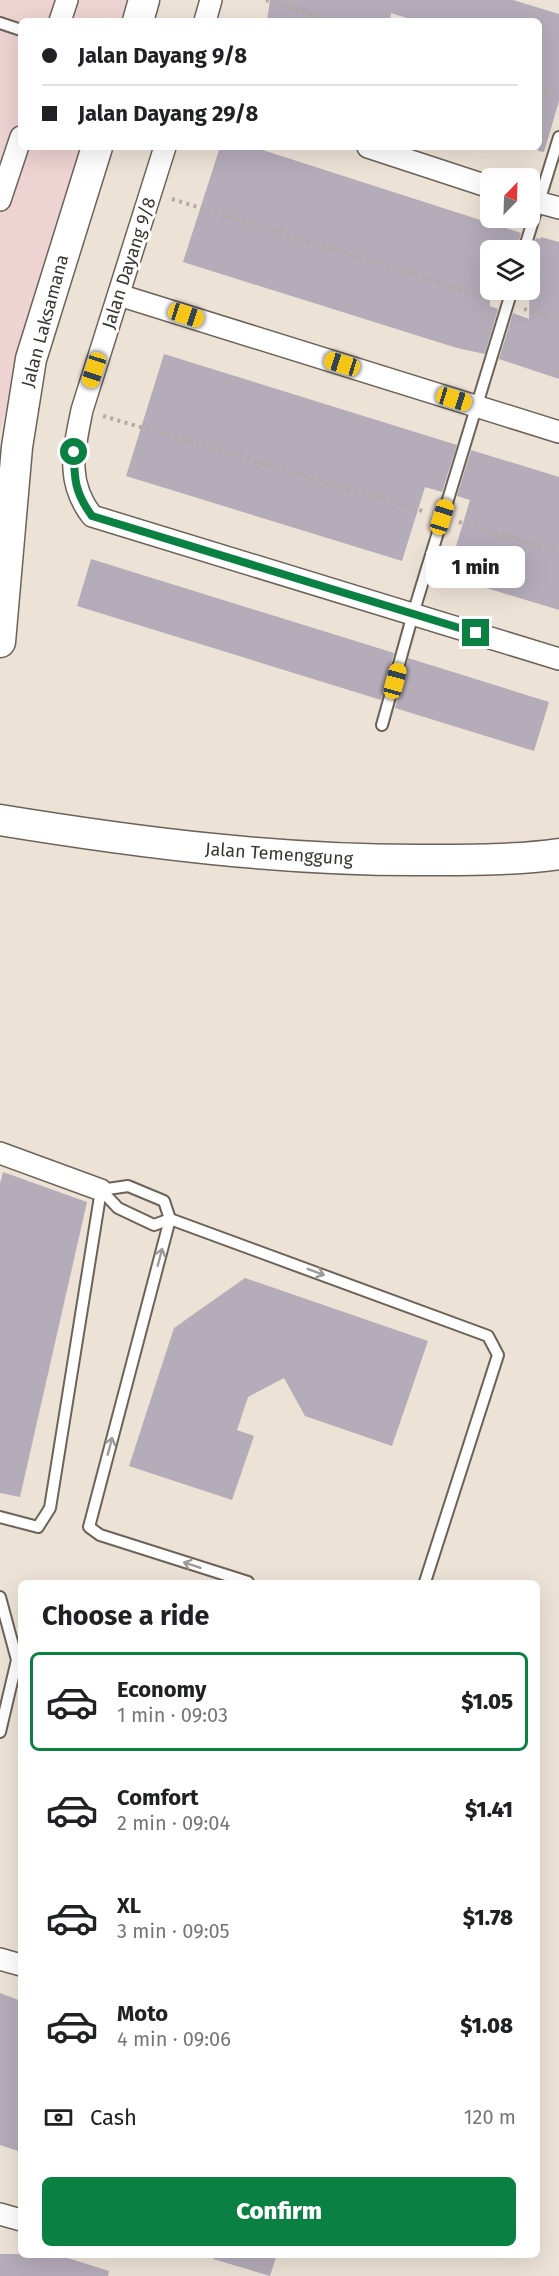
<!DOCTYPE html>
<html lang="en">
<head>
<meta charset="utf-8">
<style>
	:root { --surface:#fff; --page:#f2f2f2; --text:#202124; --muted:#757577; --line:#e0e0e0; --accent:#0b8043 }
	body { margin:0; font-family:"Fira Sans",sans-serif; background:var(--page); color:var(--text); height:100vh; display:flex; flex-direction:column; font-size:22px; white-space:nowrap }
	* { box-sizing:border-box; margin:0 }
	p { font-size:20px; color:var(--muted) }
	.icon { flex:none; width:33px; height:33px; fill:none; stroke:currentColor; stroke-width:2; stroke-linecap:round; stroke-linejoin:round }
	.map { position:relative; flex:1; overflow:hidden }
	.details { position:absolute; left:18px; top:1580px; width:522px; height:678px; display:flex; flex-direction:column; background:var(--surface); border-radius:9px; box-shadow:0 6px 24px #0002 }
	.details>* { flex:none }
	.top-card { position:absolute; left:18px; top:18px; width:524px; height:132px; border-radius:9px; box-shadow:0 6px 24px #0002; display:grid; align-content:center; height:132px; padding:0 24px; background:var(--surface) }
	.needle { width:39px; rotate:23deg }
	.controls { position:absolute; left:480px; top:168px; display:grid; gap:12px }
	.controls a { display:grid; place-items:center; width:60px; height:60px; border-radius:9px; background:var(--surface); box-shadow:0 6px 24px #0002; font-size:30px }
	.end { position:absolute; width:27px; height:27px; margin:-14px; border:8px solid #0b8043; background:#fff; box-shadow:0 0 0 3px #fff }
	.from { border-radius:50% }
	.bubble { position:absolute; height:42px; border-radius:9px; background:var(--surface); box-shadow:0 6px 24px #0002; font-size:20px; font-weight:800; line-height:42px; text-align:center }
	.car { position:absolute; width:18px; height:36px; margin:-18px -9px; border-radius:8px; box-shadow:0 0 4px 2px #0007; background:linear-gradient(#f5c518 24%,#345 0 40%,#f5c518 0 76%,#345 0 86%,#f5c518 0) }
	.top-card b { display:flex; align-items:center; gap:21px; height:57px; font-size:22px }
	.top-card b+b { border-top:2px solid var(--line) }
	.top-card i { width:15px; height:15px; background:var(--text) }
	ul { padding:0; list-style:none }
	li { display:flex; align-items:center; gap:18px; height:99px; margin:0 12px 9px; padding:0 12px; border:3px solid transparent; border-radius:9px }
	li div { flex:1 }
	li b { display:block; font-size:22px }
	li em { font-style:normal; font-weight:800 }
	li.current { border-color:var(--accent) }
	li>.icon { width:54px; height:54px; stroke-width:1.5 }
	h2 { padding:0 24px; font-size:27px; line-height:72px }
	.pay { display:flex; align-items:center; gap:15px; height:66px; padding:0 24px; font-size:22px }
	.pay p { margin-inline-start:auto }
	.button { display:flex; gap:12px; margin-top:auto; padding:12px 24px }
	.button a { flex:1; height:69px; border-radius:9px; background:var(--accent); color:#fff; font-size:24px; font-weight:800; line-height:69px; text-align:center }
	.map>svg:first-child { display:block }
	.commercial { fill:#edd3d2 }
	.building { fill:#b4acb9 }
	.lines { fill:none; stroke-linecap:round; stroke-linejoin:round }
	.lane-casing { stroke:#6c6258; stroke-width:14 }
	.street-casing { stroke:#6c6258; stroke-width:24 }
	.secondary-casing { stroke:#6c6258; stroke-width:33 }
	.path { stroke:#b3aaa1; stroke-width:4; stroke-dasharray:3 4.5; stroke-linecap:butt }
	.lane { stroke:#fff; stroke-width:10 }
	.street { stroke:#fff; stroke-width:21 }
	.secondary { stroke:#fff; stroke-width:30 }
	.oneway { stroke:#9c9a98 }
	.route { stroke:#0b8043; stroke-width:8 }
	.labels { text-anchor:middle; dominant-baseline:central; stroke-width:6; stroke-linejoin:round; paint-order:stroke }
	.street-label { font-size:18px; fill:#393530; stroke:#fff }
</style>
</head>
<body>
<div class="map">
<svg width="559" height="2276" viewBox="0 0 559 2276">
	<rect width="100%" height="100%" fill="#ede2d6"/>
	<polygon class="commercial" points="0,0 136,0 130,21 21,21 21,147 90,147 0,431"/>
	<g class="building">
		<polygon points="270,0 513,0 559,14 559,101 544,152 538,151 538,21 416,21 391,13 390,21 267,21"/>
		<polygon points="220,147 253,147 521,233 517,250 490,250 490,306 498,309 485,354 457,348 183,262"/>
		<polygon points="541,237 559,242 559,379 499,359 513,313 529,319 530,255 536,238 540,239"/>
		<polygon points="164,354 457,445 442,492 425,487 402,561 126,476"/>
		<polygon points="471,450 559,477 559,610 447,576 470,500 457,496"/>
		<polygon points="91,559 394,653 381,700 77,606"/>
		<polygon points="408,658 549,702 534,751 395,708"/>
		<polygon points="3,1172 87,1202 20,1497 0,1493 0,1184"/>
		<polygon points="245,1278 428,1341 392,1446 305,1416 284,1378 248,1397 237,1430 254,1436 232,1500 129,1466 174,1328"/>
		<polygon points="0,1993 21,2001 21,2152 0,2145"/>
		<polygon points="0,2254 55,2254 109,2271 108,2276 0,2276"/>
		<polygon points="214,2254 277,2254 270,2276 213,2259"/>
	</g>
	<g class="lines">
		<g class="lane-casing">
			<g id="lane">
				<polyline points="0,23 21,30"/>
				<polyline points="524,250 559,137"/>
				<polyline points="382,725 413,614 512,290"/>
				<polygon points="128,1186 164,1201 170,1219 154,1225 118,1208 101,1190"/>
				<polyline points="0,1517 38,1527 50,1508 101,1190"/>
				<polyline points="248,1582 100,1535 89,1527 170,1219 488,1336 498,1355 425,1582"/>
				<polyline points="0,1597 17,1660 0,1732"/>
			</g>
		</g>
		<g class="street-casing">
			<g id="street">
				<polyline points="60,21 67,0"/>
				<polyline points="205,21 211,0"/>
				<path d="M165,147L82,410C74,450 65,481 92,516L559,659"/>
				<polyline points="368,147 490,187"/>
				<polyline points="0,200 21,137"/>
				<polyline points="530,200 559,208"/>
				<polyline points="119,295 559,432"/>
				<polyline points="0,1153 101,1190"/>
				<polyline points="0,1959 21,1965"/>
				<polyline points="0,2214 21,2220"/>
			</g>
		</g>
		<g class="secondary-casing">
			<g id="secondary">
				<polyline points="138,21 144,0"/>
				<polyline points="0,642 17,447 31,359 97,147"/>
				<path d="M0,820C141,843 284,861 427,860C471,860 515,860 559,854"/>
			</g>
		</g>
		<g class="path">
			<polyline points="266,0 332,21"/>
			<polyline points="538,88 559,94"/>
			<polyline points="172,199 491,299"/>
			<polyline points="524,309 559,320"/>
			<polyline points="103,416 426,512"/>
			<polyline points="459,522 559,552"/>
		</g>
		<use href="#lane" class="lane"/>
		<use href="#street" class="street"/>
		<use href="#secondary" class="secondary"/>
	</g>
	<defs><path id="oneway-shaft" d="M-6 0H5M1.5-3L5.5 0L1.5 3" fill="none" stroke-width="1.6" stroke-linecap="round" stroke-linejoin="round" transform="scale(1.5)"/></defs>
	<g class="oneway">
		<use href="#oneway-shaft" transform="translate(160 1257) rotate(-75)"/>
		<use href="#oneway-shaft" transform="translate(316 1272) rotate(20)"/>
		<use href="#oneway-shaft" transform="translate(110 1446) rotate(-75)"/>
		<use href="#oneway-shaft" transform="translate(192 1565) rotate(-162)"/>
	</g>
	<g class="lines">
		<path class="route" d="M74,452C74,479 75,493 92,516L476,633"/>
	</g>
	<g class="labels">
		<g class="street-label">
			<text transform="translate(129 263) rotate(-72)">Jalan Dayang 9/8</text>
			<text transform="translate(45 321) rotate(-75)">Jalan Laksamana</text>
			<text transform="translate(279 854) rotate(4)">Jalan Temenggung</text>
		</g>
	</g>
</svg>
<div class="controls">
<a><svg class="needle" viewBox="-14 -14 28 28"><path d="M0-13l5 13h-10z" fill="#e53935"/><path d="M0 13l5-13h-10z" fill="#757577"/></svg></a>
<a><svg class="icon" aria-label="layers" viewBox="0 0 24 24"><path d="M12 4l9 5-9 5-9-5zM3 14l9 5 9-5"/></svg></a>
</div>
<i class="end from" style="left:74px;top:452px"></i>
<i class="end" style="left:476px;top:633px"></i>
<div class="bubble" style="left:426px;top:546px;width:99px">1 min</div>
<i class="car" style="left:186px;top:315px;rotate:108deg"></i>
<i class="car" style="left:342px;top:364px;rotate:287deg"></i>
<i class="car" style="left:94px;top:370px;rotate:198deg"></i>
<i class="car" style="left:454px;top:399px;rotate:107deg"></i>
<i class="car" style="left:442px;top:517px;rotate:17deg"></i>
<i class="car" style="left:395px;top:681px;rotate:15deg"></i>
<div class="top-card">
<b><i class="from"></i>Jalan Dayang 9/8</b>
<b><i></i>Jalan Dayang 29/8</b>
</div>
<section class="details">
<h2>Choose a ride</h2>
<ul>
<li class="current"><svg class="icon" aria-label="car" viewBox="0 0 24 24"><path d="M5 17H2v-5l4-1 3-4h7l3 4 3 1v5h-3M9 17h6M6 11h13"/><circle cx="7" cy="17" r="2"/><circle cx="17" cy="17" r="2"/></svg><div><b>Economy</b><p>1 min · 09:03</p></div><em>$1.05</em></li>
<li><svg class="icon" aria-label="car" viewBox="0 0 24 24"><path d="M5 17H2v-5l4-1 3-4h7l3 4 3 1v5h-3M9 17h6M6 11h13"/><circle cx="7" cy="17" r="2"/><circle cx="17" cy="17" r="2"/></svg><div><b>Comfort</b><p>2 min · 09:04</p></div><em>$1.41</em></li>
<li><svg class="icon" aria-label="car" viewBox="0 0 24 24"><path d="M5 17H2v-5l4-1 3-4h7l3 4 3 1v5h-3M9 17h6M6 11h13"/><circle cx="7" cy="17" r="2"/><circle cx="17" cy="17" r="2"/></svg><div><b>XL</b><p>3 min · 09:05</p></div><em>$1.78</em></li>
<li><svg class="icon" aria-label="car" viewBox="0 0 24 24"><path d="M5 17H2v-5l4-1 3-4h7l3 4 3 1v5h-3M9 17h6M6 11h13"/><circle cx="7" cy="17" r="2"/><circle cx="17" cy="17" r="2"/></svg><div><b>Moto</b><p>4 min · 09:06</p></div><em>$1.08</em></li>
</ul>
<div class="pay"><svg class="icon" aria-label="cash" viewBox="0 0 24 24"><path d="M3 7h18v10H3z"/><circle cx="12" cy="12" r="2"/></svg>Cash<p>120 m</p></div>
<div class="button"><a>Confirm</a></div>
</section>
</div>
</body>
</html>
